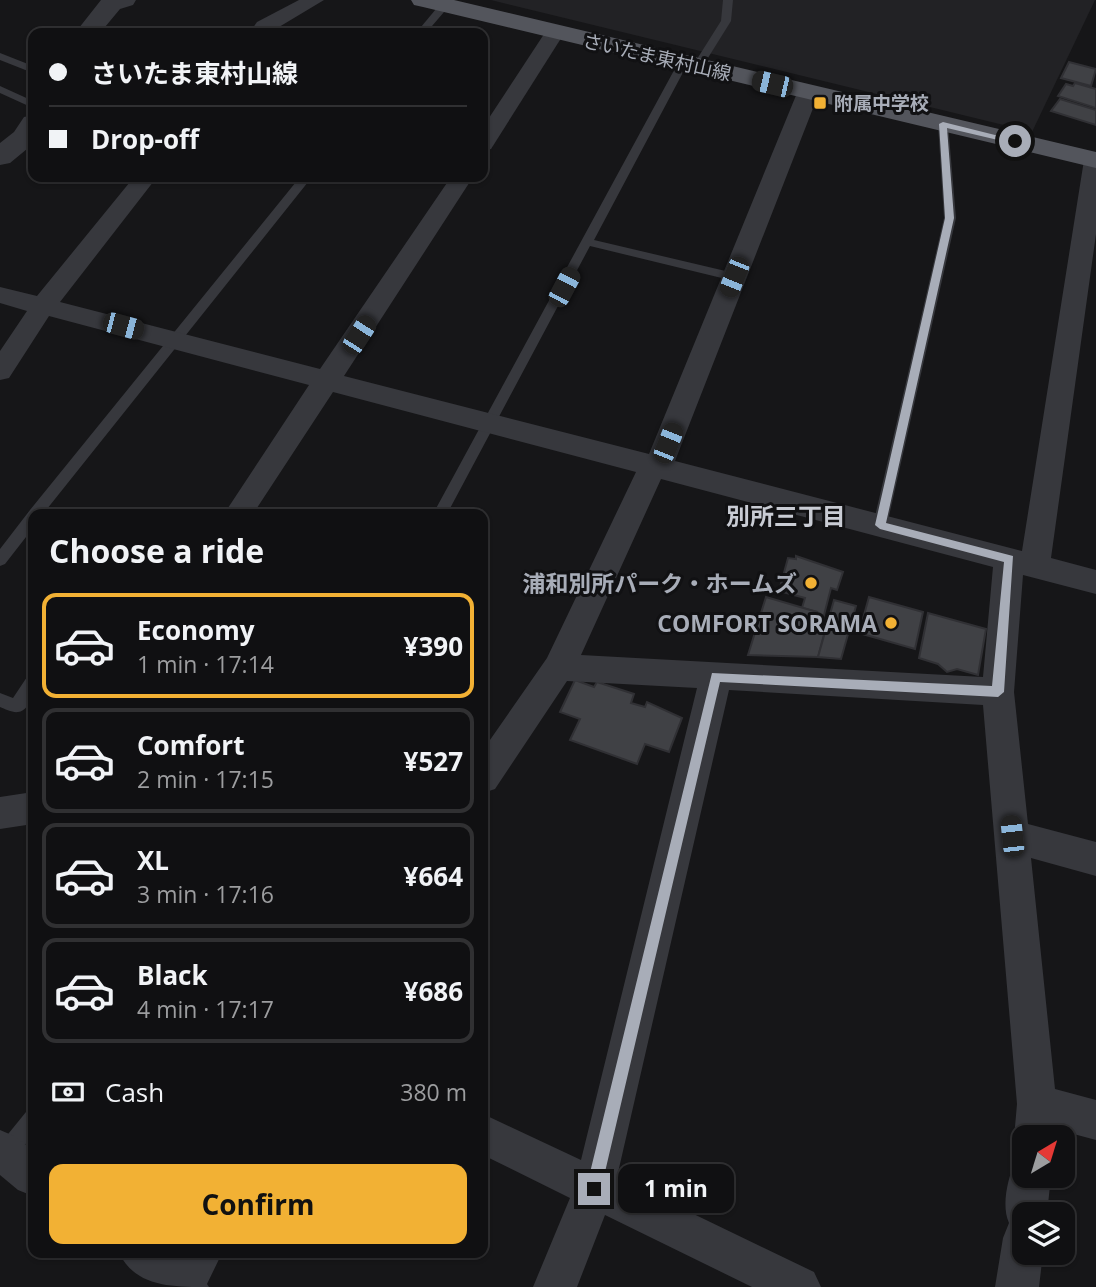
<!DOCTYPE html>
<html lang="en">
<head>
<meta charset="utf-8">
<style>
	:root { --surface:#101012; --page:#19191b; --text:#f1f3f6; --muted:#9c9d9f; --line:#303032; --accent:#f2b134 }
	body { margin:0; font-family:"Open Sans","Noto Sans JP",sans-serif; background:var(--page); color:var(--text); height:100vh; display:flex; flex-direction:column; font-size:26px; white-space:nowrap }
	* { box-sizing:border-box; margin:0 }
	p { font-size:23px; color:var(--muted) }
	.icon { flex:none; width:38px; height:38px; fill:none; stroke:currentColor; stroke-width:2; stroke-linecap:round; stroke-linejoin:round }
	.map { position:relative; flex:1; overflow:hidden }
	.panel { position:absolute; left:28px; top:509px; width:460px; height:749px; display:flex; flex-direction:column; background:var(--surface); border-radius:14px; box-shadow:0 2px 5px #0004,0 0 0 2px var(--line) }
	.panel>* { flex:none }
	.hud { position:absolute; left:28px; top:28px; width:460px; height:154px; border-radius:14px; box-shadow:0 2px 5px #0004,0 0 0 2px var(--line); display:grid; align-content:center; height:154px; padding:0 21px; background:var(--surface) }
	.needle { width:46px; rotate:38deg }
	.controls { position:absolute; left:1012px; top:1125px; display:grid; gap:14px }
	.controls a { display:grid; place-items:center; width:63px; height:63px; border-radius:14px; background:var(--surface); box-shadow:0 2px 5px #0004,0 0 0 2px var(--line); font-size:35px }
	.end { position:absolute; width:32px; height:32px; margin:-16px; border:9px solid #a8adb8; background:#111; box-shadow:0 0 0 4px #111 }
	.from { border-radius:50% }
	.bubble { position:absolute; height:49px; border-radius:14px; background:var(--surface); box-shadow:0 2px 5px #0004,0 0 0 2px var(--line); font-size:23px; font-weight:700; line-height:49px; text-align:center }
	.car { position:absolute; width:21px; height:42px; margin:-21px -10px; border-radius:9px; box-shadow:0 0 5px 2px #0007; background:linear-gradient(#222 24%,#8ab4d8 0 40%,#222 0 76%,#8ab4d8 0 86%,#222 0) }
	.hud b { display:flex; align-items:center; gap:24px; height:66px; font-size:26px }
	.hud b+b { border-top:2px solid var(--line) }
	.hud i { width:18px; height:18px; background:var(--text) }
	ul { padding:0; list-style:none }
	li { display:flex; align-items:center; gap:21px; height:105px; margin:0 14px 10px; padding:0 7px; border:4px solid var(--line); border-radius:14px }
	li div { flex:1 }
	li b { display:block; font-size:26px }
	li em { font-style:normal; font-weight:700 }
	li.on { border-color:var(--accent) }
	li>.icon { width:63px; height:63px; stroke-width:1.5 }
	h2 { padding:0 21px; font-size:32px; line-height:84px }
	.pay { display:flex; align-items:center; gap:18px; height:77px; padding:0 21px; font-size:26px }
	.pay p { margin-inline-start:auto }
	.action { display:flex; gap:14px; margin-top:auto; padding:14px 21px }
	.action a { flex:1; height:80px; border-radius:14px; background:var(--accent); color:#111; font-size:28px; font-weight:700; line-height:80px; text-align:center }
	.map>svg:first-child { display:block }
	.built { fill:#222225 }
	.building { fill:#404145; stroke:#303034; stroke-width:2 }
	.lines { fill:none; stroke-linecap:round; stroke-linejoin:round }
	.service { fill:#37383d; fill-rule:evenodd }
	.minor { fill:#37383d; fill-rule:evenodd }
	.tertiary { fill:#37383d; fill-rule:evenodd }
	.primary { fill:#53555c; fill-rule:evenodd }
	.route { fill:#a8adb8 }
	.poi-dot { fill:#f2b134; stroke:#111113; stroke-width:2.5 }
	.labels { text-anchor:middle; dominant-baseline:central; stroke-width:6; stroke-linejoin:round; paint-order:stroke }
	.far-street-label { font-size:19px; fill:#a8adb8; stroke:#111113 }
	.far-poi-label { font-size:19px; font-weight:bold; fill:#a8adb8; stroke:#111113; text-anchor:start }
	.poi-label { font-size:23px; font-weight:bold; fill:#a8adb8; stroke:#111113; text-anchor:end }
	.neighbourhood-label { font-size:24px; font-weight:bold; fill:#c9ccd4; stroke:#111113 }
</style>
</head>
<body>
<div class="map">
<svg width="1096" height="1287" viewBox="0 0 1096 1287">
	<rect width="100%" height="100%" fill="#161618"/>
	<polygon class="built" points="491,0 1095,0 1032,132"/>
	<g class="building">
		<polygon points="1069,62 1096,69 1091,86 1061,78"/>
		<polygon points="1075,83 1096,89 1096,108 1058,96 1066,84 1073,86"/>
		<polygon points="1060,99 1096,110 1096,125 1051,111"/>
		<polygon points="796,556 843,572 837,590 831,588 823,619 815,618 817,612 802,608 805,598 779,591 788,558 796,559"/>
		<polygon points="766,597 817,612 815,618 828,620 818,657 748,655"/>
		<polygon points="869,597 923,612 915,649 859,633"/>
		<polygon points="834,600 856,606 841,659 818,657"/>
		<polygon points="928,613 986,629 978,675 957,669 947,672 938,664 919,658"/>
		<polygon points="575,680 594,687 597,682 634,694 631,703 645,707 647,702 682,718 669,752 645,744 637,764 570,740 580,719 560,712"/>
	</g>
	<g class="lines">
		<g class="service">
			<polygon points="723,0 733,0 731,21 701,69 693,69 692,67 721,21"/>
			<polygon points="441,3 450,5 426,33 416,33"/>
			<polygon points="0,53 33,66 33,73 0,60"/>
			<polygon points="683,60 688,63 594,240 734,273 740,277 734,281 590,246 447,514 433,514 678,63"/>
			<polygon points="0,86 33,101 33,108 0,93"/>
			<polygon points="943,121 948,124 956,218 887,525 880,531 873,525 944,218 938,124"/>
			<polygon points="300,177 312,177 43,514 33,514 33,528 5,564 0,566 0,549 30,510"/>
			<path d="M33,675C33,686 33,710 18,712C13,713 5,709 0,707V693L13,698L27,677Z"/>
			<polygon points="33,1109 33,1135 12,1161 5,1164 0,1162 0,1144 26,1112"/>
		</g>
		<g class="minor">
			<polygon points="299,0 324,0 269,33 249,33 257,22"/>
			<polygon points="555,26 562,28 565,32 491,149 483,151 483,127 548,28"/>
			<path d="M808,87L816,88L819,93L675,461L1022,551L1084,160L1087,155L1096,153V234L1051,558L1096,570V594L1023,575L1014,692L1028,824L1096,842V876L1031,858L1055,1089L1096,1100V1140L1055,1129L1054,1138H1024V1154L1020,1152L1014,1138L1017,1104L983,705L729,690L617,1177L814,1272L821,1287H752L605,1215L577,1287H533L570,1198L483,1155V1114L581,1160L697,688L567,681L495,789L483,793V750L547,658L636,472L333,392L253,514H224L309,385L49,316L9,378L0,380V351L27,311L0,303V287L37,296L134,177H157L60,302L320,369L451,177H473L344,376L649,454L797,93L800,88ZM661,479L993,567L983,677L581,655Z"/>
			<polygon points="33,792 33,824 0,829 0,797"/>
			<polygon points="0,1130 14,1136 33,1150 33,1196 18,1190 0,1175"/>
			<path d="M1024,1158V1176H1051L1047,1214H1024V1253H1043L1039,1287H995L1003,1238L1009,1223C1001,1205 1008,1179 1015,1161Z"/>
			<path d="M119,1253H222L207,1284L209,1287C171,1287 136,1287 119,1253Z"/>
		</g>
		<g class="tertiary">
			<polygon points="101,0 136,0 133,5 120,9 100,33 75,33"/>
			<polygon points="33,115 33,144 10,163 0,165 0,143 14,132 24,117"/>
		</g>
		<polygon class="primary" points="411,0 454,0 1096,152 1096,168 423,7 414,5"/>
	</g>
	<polygon class="route" points="943,122 1019,141 1015,144 947,128 954,218 886,523 1013,556 1004,692 998,697 720,682 601,1189 599,1194 594,1196 588,1194 586,1189 712,673 992,686 1004,562 880,529 875,525 945,218 939,124"/>
	<g class="poi-dot">
		<rect x="813" y="96" width="14" height="14" rx="3.5"/>
		<circle cx="811" cy="583" r="7"/>
		<circle cx="891" cy="623" r="7"/>
	</g>
	<g class="labels">
		<g class="far-street-label">
			<text transform="translate(657 57) rotate(13)">さいたま東村山線</text>
		</g>
		<g class="far-poi-label">
			<text x="834" y="103">附属中学校</text>
		</g>
		<g class="poi-label">
			<text x="797" y="583">浦和別所パーク・ホームズ</text>
			<text x="877" y="623">COMFORT SORAMA</text>
		</g>
		<g class="neighbourhood-label">
			<text x="786" y="515">別所三丁目</text>
		</g>
	</g>
</svg>
<div class="controls">
<a><svg class="needle" viewBox="-14 -14 28 28"><path d="M0-13l5 13h-10z" fill="#e53935"/><path d="M0 13l5-13h-10z" fill="#9c9d9f"/></svg></a>
<a><svg class="icon" aria-label="layers" viewBox="0 0 24 24"><path d="M12 4l9 5-9 5-9-5zM3 14l9 5 9-5"/></svg></a>
</div>
<i class="end from" style="left:1015px;top:141px"></i>
<i class="end" style="left:594px;top:1189px"></i>
<div class="bubble" style="left:618px;top:1164px;width:116px">1 min</div>
<i class="car" style="left:772px;top:84px;rotate:283deg"></i>
<i class="car" style="left:734px;top:277px;rotate:202deg"></i>
<i class="car" style="left:564px;top:287px;rotate:28deg"></i>
<i class="car" style="left:123px;top:326px;rotate:105deg"></i>
<i class="car" style="left:359px;top:335px;rotate:33deg"></i>
<i class="car" style="left:668px;top:443px;rotate:22deg"></i>
<i class="car" style="left:1012px;top:836px;rotate:354deg"></i>
<div class="hud">
<b><i class="from"></i>さいたま東村山線</b>
<b><i></i>Drop-off</b>
</div>
<section class="panel">
<h2>Choose a ride</h2>
<ul>
<li class="on"><svg class="icon" aria-label="car" viewBox="0 0 24 24"><path d="M5 17H2v-5l4-1 3-4h7l3 4 3 1v5h-3M9 17h6M6 11h13"/><circle cx="7" cy="17" r="2"/><circle cx="17" cy="17" r="2"/></svg><div><b>Economy</b><p>1 min · 17:14</p></div><em>¥390</em></li>
<li><svg class="icon" aria-label="car" viewBox="0 0 24 24"><path d="M5 17H2v-5l4-1 3-4h7l3 4 3 1v5h-3M9 17h6M6 11h13"/><circle cx="7" cy="17" r="2"/><circle cx="17" cy="17" r="2"/></svg><div><b>Comfort</b><p>2 min · 17:15</p></div><em>¥527</em></li>
<li><svg class="icon" aria-label="car" viewBox="0 0 24 24"><path d="M5 17H2v-5l4-1 3-4h7l3 4 3 1v5h-3M9 17h6M6 11h13"/><circle cx="7" cy="17" r="2"/><circle cx="17" cy="17" r="2"/></svg><div><b>XL</b><p>3 min · 17:16</p></div><em>¥664</em></li>
<li><svg class="icon" aria-label="car" viewBox="0 0 24 24"><path d="M5 17H2v-5l4-1 3-4h7l3 4 3 1v5h-3M9 17h6M6 11h13"/><circle cx="7" cy="17" r="2"/><circle cx="17" cy="17" r="2"/></svg><div><b>Black</b><p>4 min · 17:17</p></div><em>¥686</em></li>
</ul>
<div class="pay"><svg class="icon" aria-label="cash" viewBox="0 0 24 24"><path d="M3 7h18v10H3z"/><circle cx="12" cy="12" r="2"/></svg>Cash<p>380 m</p></div>
<div class="action"><a>Confirm</a></div>
</section>
</div>
</body>
</html>
